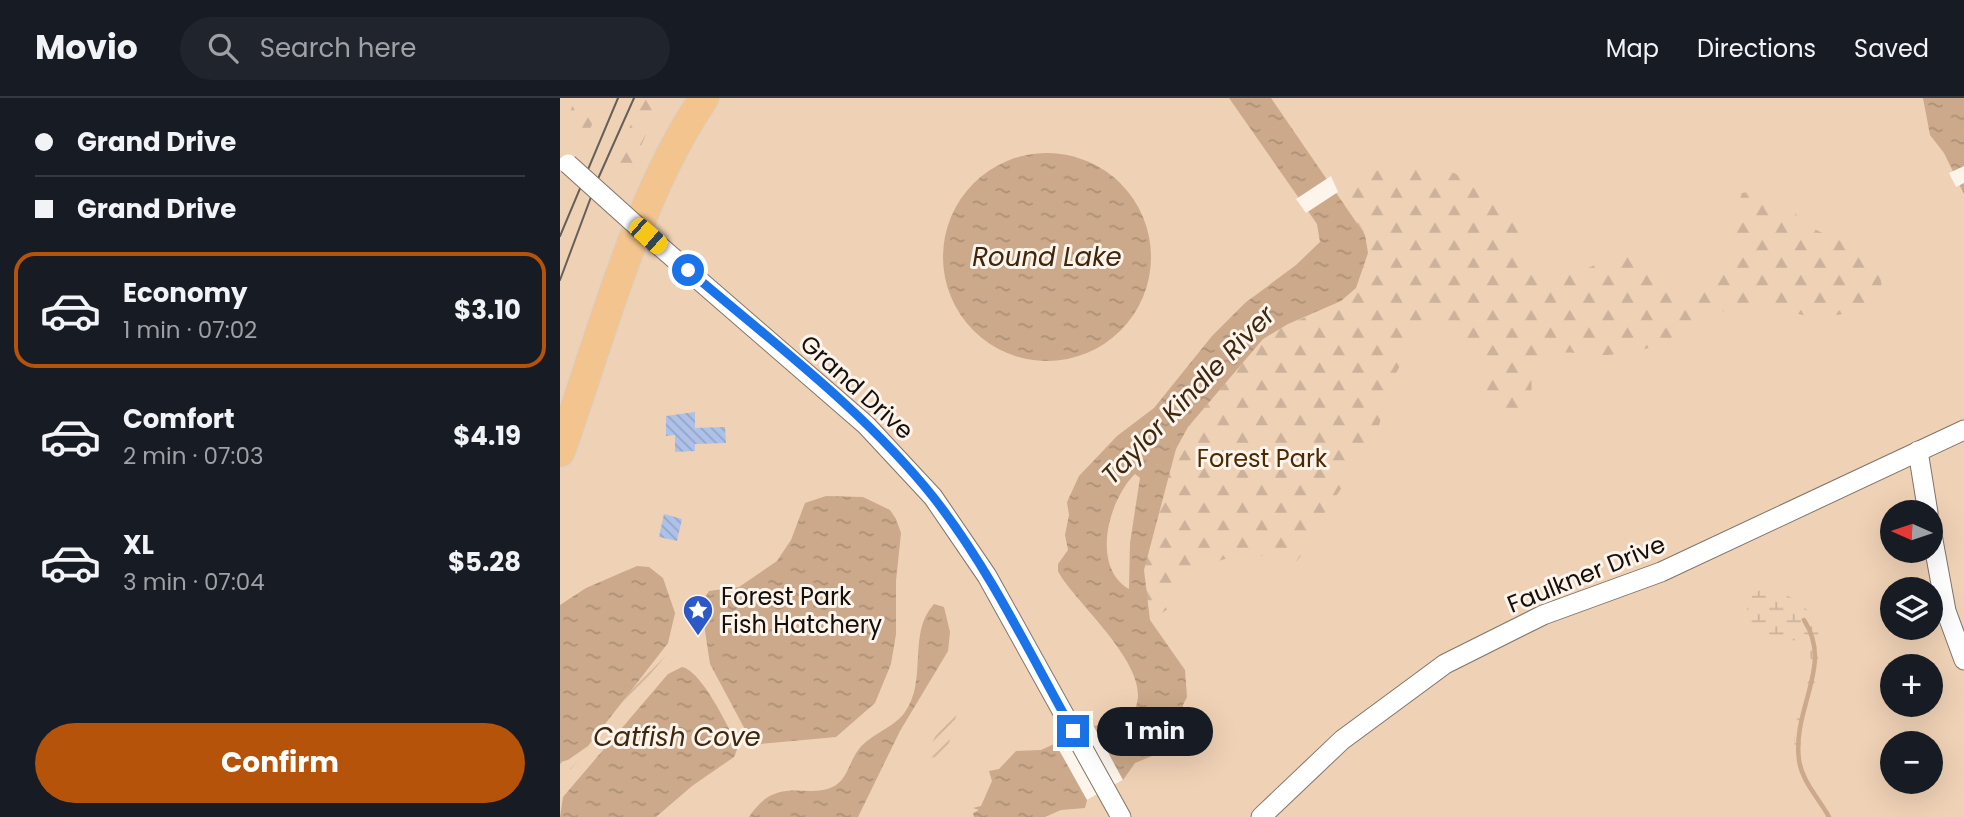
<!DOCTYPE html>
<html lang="en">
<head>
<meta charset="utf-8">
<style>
	:root { --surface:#171b24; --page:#20242c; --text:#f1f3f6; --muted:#9ea1a6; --line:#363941; --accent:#b45309 }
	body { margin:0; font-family:Poppins,sans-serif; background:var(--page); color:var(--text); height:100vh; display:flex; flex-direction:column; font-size:26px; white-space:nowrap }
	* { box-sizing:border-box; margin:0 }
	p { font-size:23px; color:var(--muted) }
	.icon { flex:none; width:38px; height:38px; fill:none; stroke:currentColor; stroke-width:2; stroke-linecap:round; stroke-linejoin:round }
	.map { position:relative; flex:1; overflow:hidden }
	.sheet { display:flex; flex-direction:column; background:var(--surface); width:560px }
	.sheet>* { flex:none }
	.hud { display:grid; align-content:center; height:154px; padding:0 35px; background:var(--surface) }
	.needle { width:46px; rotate:273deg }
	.fabs { position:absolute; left:1320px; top:402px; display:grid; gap:14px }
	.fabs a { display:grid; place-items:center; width:63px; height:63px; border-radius:50%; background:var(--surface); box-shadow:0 7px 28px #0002; font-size:35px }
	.end { position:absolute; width:32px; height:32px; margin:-16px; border:9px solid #1a73e8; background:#fff; box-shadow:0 0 0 4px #fff }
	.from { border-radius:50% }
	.bubble { position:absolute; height:49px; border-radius:24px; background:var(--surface); box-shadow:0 7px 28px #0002; font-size:23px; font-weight:700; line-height:49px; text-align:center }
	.car { position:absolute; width:21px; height:42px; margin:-21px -10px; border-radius:9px; box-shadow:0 0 5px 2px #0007; background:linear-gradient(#f5c518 24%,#345 0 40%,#f5c518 0 76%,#345 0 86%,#f5c518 0) }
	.hud b { display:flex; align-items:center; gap:24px; height:66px; font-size:26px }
	.hud b+b { border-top:2px solid var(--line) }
	.hud i { width:18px; height:18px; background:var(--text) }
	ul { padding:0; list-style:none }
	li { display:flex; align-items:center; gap:21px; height:116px; margin:0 14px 10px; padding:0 21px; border:4px solid transparent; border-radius:21px }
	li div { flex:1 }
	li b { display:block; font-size:26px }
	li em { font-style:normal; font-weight:700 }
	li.selected { border-color:var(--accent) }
	li>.icon { width:63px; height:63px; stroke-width:1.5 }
	.button { display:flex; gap:14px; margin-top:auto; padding:14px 35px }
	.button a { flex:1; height:80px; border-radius:42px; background:var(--accent); color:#fff; font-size:28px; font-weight:700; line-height:80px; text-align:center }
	header { display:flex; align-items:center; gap:42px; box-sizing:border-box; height:98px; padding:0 35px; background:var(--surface); border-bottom:2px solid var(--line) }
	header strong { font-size:33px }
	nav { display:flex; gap:38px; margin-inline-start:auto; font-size:24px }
	.search { width:490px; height:63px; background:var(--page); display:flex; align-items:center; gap:18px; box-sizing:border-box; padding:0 24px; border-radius:38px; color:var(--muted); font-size:26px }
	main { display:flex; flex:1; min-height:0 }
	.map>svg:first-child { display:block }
	.green { fill:#efd1b5; fill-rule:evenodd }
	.forest { fill:url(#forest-firs) }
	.wetland { fill:url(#wetland-marsh) }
	.garden { fill:url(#garden-furrows) }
	.water { fill:url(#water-ripples); fill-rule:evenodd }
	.pier { fill:#fdf4ec }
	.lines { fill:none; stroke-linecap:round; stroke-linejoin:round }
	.stream { stroke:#cba98a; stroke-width:4.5 }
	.building { fill:url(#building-back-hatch) }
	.street-casing { stroke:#817469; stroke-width:21 }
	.primary-casing { stroke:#d5d4d3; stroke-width:32 }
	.street { stroke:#fff; stroke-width:19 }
	.primary { stroke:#f4c48e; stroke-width:30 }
	.tram { stroke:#655f59; stroke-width:2 }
	.street-bridge-casing { stroke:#817469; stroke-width:21; stroke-linecap:butt }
	.street-bridge { stroke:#fff; stroke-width:19 }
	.route { stroke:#1a73e8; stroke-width:9 }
	.labels { text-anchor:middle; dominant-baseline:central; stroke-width:6; stroke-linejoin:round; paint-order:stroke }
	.street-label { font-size:24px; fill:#140f0b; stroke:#fdf4ec }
	.park-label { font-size:24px; fill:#4b2a01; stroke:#fdf4ec }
	.poi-label { font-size:24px; fill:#140f0b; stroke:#fdf4ec; text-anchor:start }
	.water-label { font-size:26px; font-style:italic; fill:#3f270d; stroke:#fdf4ec }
</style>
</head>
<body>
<header>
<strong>Movio</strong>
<div class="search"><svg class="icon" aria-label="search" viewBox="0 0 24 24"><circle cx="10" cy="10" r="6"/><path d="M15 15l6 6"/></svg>Search here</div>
<nav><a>Map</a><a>Directions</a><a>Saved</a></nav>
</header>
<main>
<section class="sheet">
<div class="hud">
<b><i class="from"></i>Grand Drive</b>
<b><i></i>Grand Drive</b>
</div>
<ul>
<li class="selected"><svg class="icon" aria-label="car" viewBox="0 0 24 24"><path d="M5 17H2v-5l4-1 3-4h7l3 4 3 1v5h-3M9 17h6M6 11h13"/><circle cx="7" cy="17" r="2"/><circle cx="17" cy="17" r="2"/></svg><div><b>Economy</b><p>1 min · 07:02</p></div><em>$3.10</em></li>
<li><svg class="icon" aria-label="car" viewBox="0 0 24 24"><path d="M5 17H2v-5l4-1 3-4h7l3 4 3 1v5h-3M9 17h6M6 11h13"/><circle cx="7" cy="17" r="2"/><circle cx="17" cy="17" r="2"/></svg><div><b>Comfort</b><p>2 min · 07:03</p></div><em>$4.19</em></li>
<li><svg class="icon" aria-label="car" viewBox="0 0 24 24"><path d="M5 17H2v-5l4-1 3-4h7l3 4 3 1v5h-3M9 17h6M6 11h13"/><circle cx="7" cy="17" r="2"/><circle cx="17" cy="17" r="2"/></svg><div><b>XL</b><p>3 min · 07:04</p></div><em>$5.28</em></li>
</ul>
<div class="button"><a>Confirm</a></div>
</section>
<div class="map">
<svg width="1404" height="719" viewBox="0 0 1404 719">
	<defs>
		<pattern id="forest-firs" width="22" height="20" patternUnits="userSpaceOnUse" patternTransform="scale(1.75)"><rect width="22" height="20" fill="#efd1b5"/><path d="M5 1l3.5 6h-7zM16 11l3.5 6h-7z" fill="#ccb29a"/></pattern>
		<pattern id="wetland-marsh" width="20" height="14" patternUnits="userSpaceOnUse" patternTransform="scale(1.75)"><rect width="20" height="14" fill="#efd1b5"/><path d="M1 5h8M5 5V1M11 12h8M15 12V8" fill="none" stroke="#ccb29a"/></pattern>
		<pattern id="garden-furrows" width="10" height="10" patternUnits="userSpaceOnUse" patternTransform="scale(1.75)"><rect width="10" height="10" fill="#efd1b5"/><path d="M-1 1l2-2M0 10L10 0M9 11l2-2" fill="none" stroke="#ccb29a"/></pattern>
		<pattern id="water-ripples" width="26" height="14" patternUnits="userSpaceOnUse" patternTransform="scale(1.75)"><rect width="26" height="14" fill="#cba98a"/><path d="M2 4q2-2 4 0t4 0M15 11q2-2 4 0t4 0" fill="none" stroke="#ad9076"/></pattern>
		<pattern id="building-back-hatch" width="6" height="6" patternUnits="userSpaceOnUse" patternTransform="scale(1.75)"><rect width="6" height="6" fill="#aec1e8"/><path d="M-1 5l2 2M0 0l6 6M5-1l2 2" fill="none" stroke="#95a5c6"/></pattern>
	</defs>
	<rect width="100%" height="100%" fill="#fdf4ec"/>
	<path class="green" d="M0,0H1404V719H0ZM1332,415H1370V453H1332ZM1332,492H1370V530H1332ZM1332,569H1370V607H1332ZM1332,646H1370V684H1332Z"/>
	<g class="forest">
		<polygon points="16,0 44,0 25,42 5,25"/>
		<polygon points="84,0 103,0 67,78 52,65"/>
		<path d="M841,68C854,68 867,67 879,70C901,75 950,103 962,122C969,134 961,151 959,164L966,175C992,180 1015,177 1039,165C1048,161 1053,154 1063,155C1081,155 1083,173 1094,181C1103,188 1114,189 1125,190C1137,191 1146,186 1155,179C1182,157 1170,124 1182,95C1222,87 1229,118 1258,133C1272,140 1291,136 1306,142L1317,161L1324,200C1319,211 1268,220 1255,219C1233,217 1215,205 1192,205C1161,206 1122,242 1085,251C1074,253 1060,256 1048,257C1029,258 1003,250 984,258C967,266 973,285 971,300C963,310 945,319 933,306C927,299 926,284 922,275C913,257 901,240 890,223L872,218L861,222C858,244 846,257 836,275C826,291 825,310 819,327C803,364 777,394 756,428C748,442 746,454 735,465C724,465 719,461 709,459C682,453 645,462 628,484C618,497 616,508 600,516L588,513L584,472L607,376L616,351L628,329L703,241L728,226L761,213L793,118L775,96L815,73Z"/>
	</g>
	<path class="wetland" d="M1203,491C1247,497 1270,529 1258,572C1255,586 1249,600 1245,613C1241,628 1240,647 1242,662C1243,685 1264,699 1271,719H1266C1241,676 1225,658 1241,606C1246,592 1253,571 1250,557L1237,543C1216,537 1180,550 1187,511C1188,500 1193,495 1203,491Z"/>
	<g class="garden">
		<polygon points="108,545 108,555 11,671 0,672 0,664 8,662 28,648"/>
		<polygon points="389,611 397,615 385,660 365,659"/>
	</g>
	<g class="water">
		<path d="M669,0H711L805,137L808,155L796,190L781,203L728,226L703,241L628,329L616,351L584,472L590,522L625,572L627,599L623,607V621L609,644L597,656L575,665L563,682L527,702L525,710L501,712L485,719H414L413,715L419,712L413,710L421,708L432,683L429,673L439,671L456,653L481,652L533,628L563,624C616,587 513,505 498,473V466L508,452L505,437L509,417L507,404L519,378L557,338L594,310L652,238L685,205L736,167L760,144L757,126ZM575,376L580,380L570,445L569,491C530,468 549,401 575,376Z"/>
		<polygon points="1363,0 1404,0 1404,96 1384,55 1370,37"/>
		<circle cx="487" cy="159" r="104"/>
		<polygon points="266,398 303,399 330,412 336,421 341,435 336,483 336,536 331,566 315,605 276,639 200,646 188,637 150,566 141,506 149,493 179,489 217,463 231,442 245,405"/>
		<polygon points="77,468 89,469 103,480 115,515 108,545 28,648 8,662 0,664 0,507 26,490"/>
		<path d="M374,506L384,509L390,534L388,553L340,633L298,719H189C218,674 249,704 276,687C288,679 290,662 299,651C312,635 334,630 345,614C368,582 347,535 374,506Z"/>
		<path d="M122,569C142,573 169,630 178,649L174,659L132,688L96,719H0L3,699L108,576Z"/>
	</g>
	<g class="pier">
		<polygon points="1404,68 1404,85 1396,89 1389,75"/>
		<polygon points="771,78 778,94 746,115 736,101"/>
		<polygon points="532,625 563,682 527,702 494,643"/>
	</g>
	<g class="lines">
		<path class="stream" d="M1244,522C1274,568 1232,609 1239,662C1242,684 1259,700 1269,719"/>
	</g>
	<g class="building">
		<polygon points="135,314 135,330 165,329 166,345 135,346 135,353 115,354 115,337 106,338 106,318"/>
		<polygon points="104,416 122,421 117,443 99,439"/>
	</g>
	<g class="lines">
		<g class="street-casing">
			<g id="street">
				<polyline points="88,138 306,327 373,399 427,478 561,719"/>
				<polyline points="1358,353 1368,415"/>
				<polyline points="1370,426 1386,513 1404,562"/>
				<polyline points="701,719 782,642 885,566 983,517 1101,474 1404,332"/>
			</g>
		</g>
		<g class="primary-casing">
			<path id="primary" d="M0,354C41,240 76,100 144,0"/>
		</g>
		<use href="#street" class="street"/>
		<use href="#primary" class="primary"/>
		<g class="tram">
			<polyline points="0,138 58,0"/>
			<polyline points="0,182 37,83 74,0"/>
		</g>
		<g class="street-bridge-casing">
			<polyline id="street-bridge" points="8,66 88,138"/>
		</g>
		<use href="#street-bridge" class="street-bridge"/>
	</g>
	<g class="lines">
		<path class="route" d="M128,172C212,244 305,313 374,400C429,470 469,554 513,633"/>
	</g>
	<defs>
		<g id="sight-pin" transform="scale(1.575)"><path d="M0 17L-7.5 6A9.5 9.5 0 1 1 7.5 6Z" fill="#2d58c7" stroke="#fdf4ec"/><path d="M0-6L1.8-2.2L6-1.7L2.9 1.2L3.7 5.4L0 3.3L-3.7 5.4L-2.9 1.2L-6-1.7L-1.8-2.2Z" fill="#fff"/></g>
	</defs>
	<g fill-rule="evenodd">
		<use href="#sight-pin" x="138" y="512"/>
	</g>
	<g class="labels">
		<g class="street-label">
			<text transform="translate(297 289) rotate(42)">Grand Drive</text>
			<text transform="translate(1026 476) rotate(-22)">Faulkner Drive</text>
		</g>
		<g class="park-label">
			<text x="702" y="360">Forest Park</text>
		</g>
		<g class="poi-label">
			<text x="161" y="498">Forest Park<tspan x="161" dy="28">Fish Hatchery</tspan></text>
		</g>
		<g class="water-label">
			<text x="487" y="159">Round Lake</text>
			<text transform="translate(628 297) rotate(-46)">Taylor Kindle River</text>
			<text x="117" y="639">Catfish Cove</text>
		</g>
	</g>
</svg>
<div class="fabs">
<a><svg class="needle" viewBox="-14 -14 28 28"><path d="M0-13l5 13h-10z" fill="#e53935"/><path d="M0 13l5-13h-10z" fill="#9ea1a6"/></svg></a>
<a><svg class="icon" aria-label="layers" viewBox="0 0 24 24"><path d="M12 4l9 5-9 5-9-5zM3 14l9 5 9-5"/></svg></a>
<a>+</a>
<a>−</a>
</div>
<i class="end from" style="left:128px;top:172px"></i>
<i class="end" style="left:513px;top:633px"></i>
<div class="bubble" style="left:537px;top:609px;width:116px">1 min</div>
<i class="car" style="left:88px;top:138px;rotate:131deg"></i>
</div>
</main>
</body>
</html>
